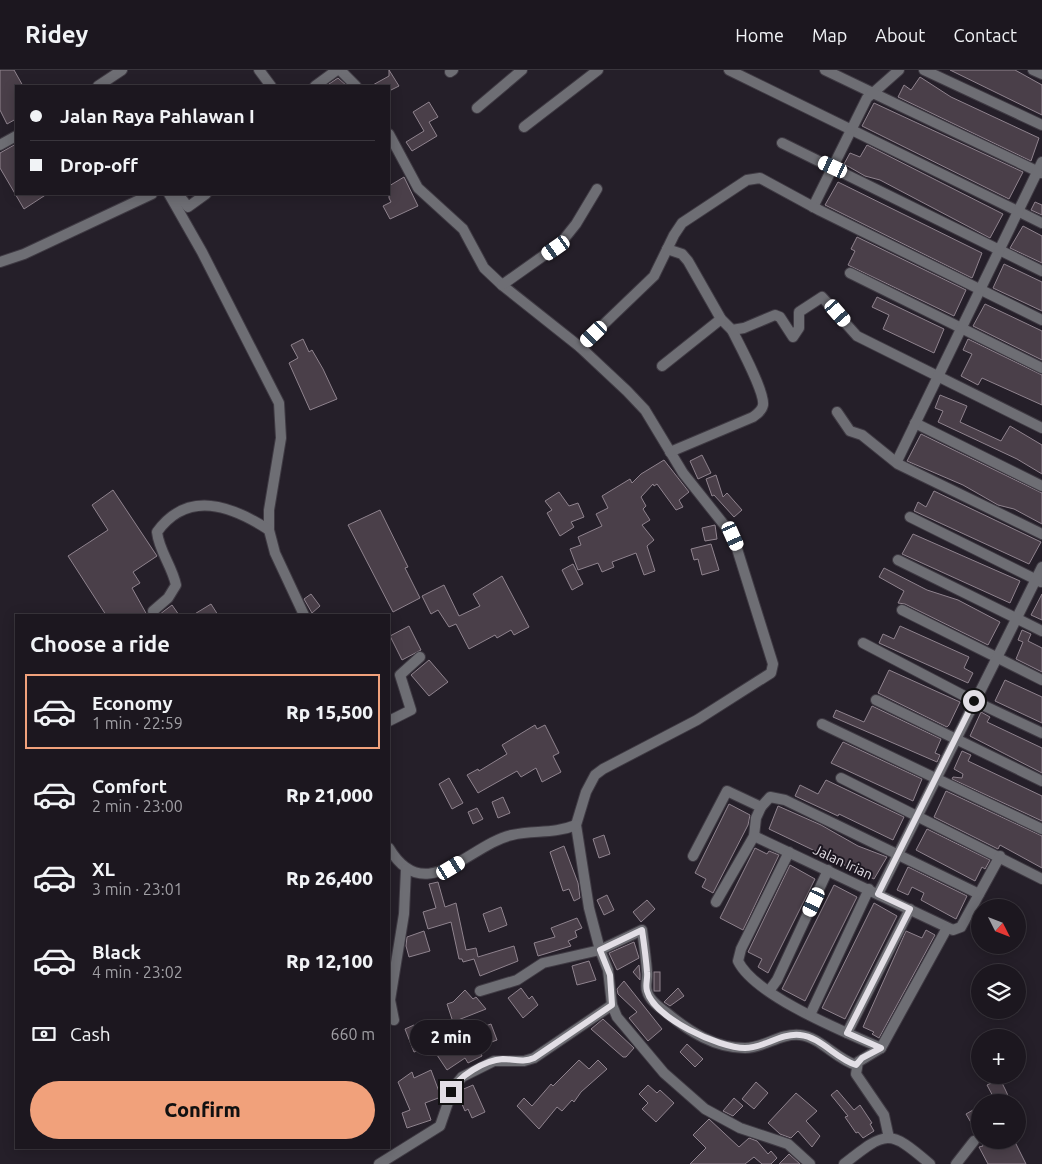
<!DOCTYPE html>
<html lang="en">
<head>
<meta charset="utf-8">
<style>
	:root { --surface:#1c171f; --page:#29242c; --text:#f1f3f6; --muted:#a09fa4; --line:#3a363d; --accent:#f1a17b }
	body { margin:0; font-family:Ubuntu,sans-serif; background:var(--page); color:var(--text); height:100vh; display:flex; flex-direction:column; font-size:19px; white-space:nowrap }
	* { box-sizing:border-box; margin:0 }
	p { font-size:16px; color:var(--muted) }
	.icon { flex:none; width:28px; height:28px; fill:none; stroke:currentColor; stroke-width:2; stroke-linecap:round; stroke-linejoin:round }
	.map { position:relative; flex:1; overflow:hidden }
	.side { position:absolute; left:15px; top:544px; width:375px; height:535px; display:flex; flex-direction:column; background:var(--surface); border-radius:0px; box-shadow:0 2px 12px #0003,0 0 0 1px var(--line) }
	.side>* { flex:none }
	.guide { position:absolute; left:15px; top:15px; width:375px; height:110px; border-radius:0px; box-shadow:0 2px 12px #0003,0 0 0 1px var(--line); display:grid; align-content:center; height:110px; padding:0 15px; background:var(--surface) }
	.needle { width:32px; rotate:132deg }
	.fabs { position:absolute; left:971px; top:829px; display:grid; gap:10px }
	.fabs a { display:grid; place-items:center; width:55px; height:55px; border-radius:50%; background:var(--surface); box-shadow:0 2px 12px #0003,0 0 0 1px var(--line); font-size:25px }
	.end { position:absolute; width:22px; height:22px; margin:-11px; border:6px solid #e2dee5; background:#111; box-shadow:0 0 0 2px #111 }
	.from { border-radius:50% }
	.bubble { position:absolute; height:35px; border-radius:18px; background:var(--surface); box-shadow:0 2px 12px #0003,0 0 0 1px var(--line); font-size:16px; font-weight:800; line-height:35px; text-align:center }
	.car { position:absolute; width:15px; height:30px; margin:-15px -8px; border-radius:6px; box-shadow:0 0 4px 1px #0007; background:linear-gradient(#fff 24%,#345 0 40%,#fff 0 76%,#345 0 86%,#fff 0) }
	.guide b { display:flex; align-items:center; gap:18px; height:48px; font-size:19px }
	.guide b+b { border-top:1px solid var(--line) }
	.guide i { width:12px; height:12px; background:var(--text) }
	ul { padding:0; list-style:none }
	li { display:flex; align-items:center; gap:15px; height:75px; margin:0 10px 8px; padding:0 5px; border:2px solid transparent; border-radius:0px }
	li div { flex:1 }
	li b { display:block; font-size:19px }
	li em { font-style:normal; font-weight:800 }
	li.selected { border-color:var(--accent) }
	li>.icon { width:45px; height:45px; stroke-width:1.5 }
	h2 { padding:0 15px; font-size:22px; line-height:60px }
	.pay { display:flex; align-items:center; gap:12px; height:55px; padding:0 15px; font-size:19px }
	.pay p { margin-inline-start:auto }
	.action { display:flex; gap:10px; margin-top:auto; padding:10px 15px }
	.action a { flex:1; height:58px; border-radius:30px; background:var(--accent); color:#111; font-size:20px; font-weight:800; line-height:58px; text-align:center }
	header { display:flex; align-items:center; gap:30px; box-sizing:border-box; height:70px; padding:0 25px; background:var(--surface); border-bottom:1px solid var(--line) }
	header strong { font-size:24px }
	nav { display:flex; gap:28px; margin-inline-start:auto; font-size:18px }
	.map>svg:first-child { display:block }
	.building { fill:#4a3f49; stroke:#8f838e }
	.lines { fill:none; stroke-linecap:round; stroke-linejoin:round }
	.minor-casing { stroke:#3f3a43; stroke-width:12 }
	.minor { stroke:#6e6e74; stroke-width:10 }
	.route { stroke:#e2dee5; stroke-width:6 }
	.labels { text-anchor:middle; dominant-baseline:central; stroke-width:4; stroke-linejoin:round; paint-order:stroke }
	.street-label { font-size:14px; fill:#e2dee5; stroke:#1c1620 }
</style>
</head>
<body>
<header>
<strong>Ridey</strong>
<nav><a>Home</a><a>Map</a><a>About</a><a>Contact</a></nav>
</header>
<div class="map">
<svg width="1042" height="1094" viewBox="0 0 1042 1094">
	<rect width="100%" height="100%" fill="#251f29"/>
	<g class="building">
		<polygon points="0,0 14,0 23,16 16,16 16,49 7,54 0,40"/>
		<polygon points="389,0 399,16 389,21 389,16 371,16 389,6"/>
		<polygon points="950,0 1015,0 1042,15 1042,45"/>
		<polygon points="920,7 951,27 1039,68 1031,91 898,27 904,15 911,20"/>
		<polygon points="338,8 347,16 326,16"/>
		<polygon points="429,32 438,47 429,52 437,66 412,81 406,72 424,61 413,42"/>
		<polygon points="874,33 1023,102 1009,129 862,56"/>
		<polygon points="16,74 16,124 47,124 24,139 0,98 0,83"/>
		<polygon points="867,75 1003,144 990,168 880,110 865,106 844,94 850,83 860,87"/>
		<polygon points="404,107 418,136 390,149 383,136 391,132 389,128 389,116"/>
		<polygon points="838,112 982,183 973,206 972,208 825,135"/>
		<polygon points="1035,132 1042,135 1042,145 1031,140"/>
		<polygon points="1023,156 1042,166 1042,193 1010,178"/>
		<polygon points="857,167 966,220 954,246 848,195 855,181 851,179"/>
		<polygon points="1004,194 1042,212 1042,241 993,218"/>
		<polygon points="877,227 944,259 934,283 883,259 889,245 872,237"/>
		<polygon points="985,234 1042,261 1042,290 973,256"/>
		<polygon points="303,269 309,282 312,280 323,299 337,329 310,340 289,293 298,288 291,275"/>
		<polygon points="968,269 1042,305 1042,335 982,308 978,315 961,306 972,284 963,280"/>
		<polygon points="940,325 967,336 960,352 1001,371 1010,356 1042,375 1042,404 1017,389 938,352 943,341 935,338"/>
		<polygon points="921,364 1042,423 1042,454 1014,439 998,435 963,415 907,391"/>
		<polygon points="702,385 711,403 698,409 690,391"/>
		<polygon points="664,390 689,422 679,430 683,437 676,440 657,414 654,416 653,414 641,427 646,436 643,439 650,450 642,455 654,470 647,476 655,501 644,505 636,483 612,492 614,497 602,502 598,493 578,500 570,479 581,475 578,467 602,456 596,444 608,438 602,426 630,409 632,413 641,404"/>
		<polygon points="716,405 723,427 727,423 742,440 734,447 714,425 712,426 706,409"/>
		<polygon points="113,420 157,486 133,502 140,513 132,518 147,545 106,545 68,486 108,460 92,435"/>
		<polygon points="934,421 1041,472 1029,494 914,441 918,432 926,437"/>
		<polygon points="559,422 569,436 578,433 584,447 571,452 574,457 560,466 547,443 552,440 545,431"/>
		<polygon points="380,440 408,497 405,498 420,528 393,542 348,455"/>
		<polygon points="715,455 717,469 705,471 702,458"/>
		<polygon points="913,464 1020,511 1010,533 902,484"/>
		<polygon points="711,474 719,500 702,505 698,489 694,490 691,479"/>
		<polygon points="573,494 583,514 572,520 562,500"/>
		<polygon points="884,498 927,520 958,530 1000,552 988,575 905,534 898,533 904,521 879,507"/>
		<polygon points="502,506 529,557 514,565 511,560 497,568 495,565 469,579 456,554 449,557 438,540 431,544 422,526 444,515 459,546 480,536 473,524"/>
		<polygon points="311,524 320,536 312,543 304,529"/>
		<polygon points="1042,524 1042,550 1031,545"/>
		<polygon points="211,534 218,545 193,545"/>
		<polygon points="172,535 179,545 159,545 164,541"/>
		<polygon points="409,556 421,580 402,590 390,566"/>
		<polygon points="900,556 969,587 964,598 973,603 968,613 879,573 883,564 894,569"/>
		<polygon points="1022,560 1031,564 1028,571 1042,578 1042,602 1016,589 1023,572 1018,570"/>
		<polygon points="429,590 448,612 429,626 411,605"/>
		<polygon points="889,600 960,632 949,655 947,657 878,623"/>
		<polygon points="1005,610 1042,627 1042,653 995,631"/>
		<polygon points="872,636 941,669 935,683 940,685 937,692 833,647 836,640 864,652"/>
		<polygon points="981,642 990,647 987,652 1042,678 1042,703 970,666"/>
		<polygon points="535,655 537,659 545,655 559,683 553,686 561,702 542,712 536,698 521,707 517,701 478,723 467,705 478,699 479,701 507,684 502,675"/>
		<polygon points="843,672 922,709 913,731 831,693"/>
		<polygon points="962,681 971,685 968,691 1042,726 1042,751 952,709 953,707 962,708 963,704 954,699"/>
		<polygon points="449,708 463,733 452,739 439,714"/>
		<polygon points="826,710 904,747 893,770 839,744 838,746 795,726 800,715 818,724"/>
		<polygon points="946,721 1042,766 1042,798 1000,775 998,779 934,747"/>
		<polygon points="503,727 510,743 498,748 492,732"/>
		<polygon points="729,734 750,745 748,755 713,823 702,817 706,809 695,803"/>
		<polygon points="778,736 821,755 858,776 887,787 874,809 769,759"/>
		<polygon points="477,738 483,749 473,754 468,742"/>
		<polygon points="927,759 990,790 985,799 982,797 975,811 916,780"/>
		<polygon points="604,765 610,784 599,788 593,769"/>
		<polygon points="564,776 578,813 580,828 574,831 569,819 563,821 550,782"/>
		<polygon points="755,778 767,784 769,781 779,785 743,860 720,848"/>
		<polygon points="790,795 815,809 768,903 758,897 762,889 748,882"/>
		<polygon points="908,797 967,826 956,849 921,830 924,823 912,817 908,825 897,820"/>
		<polygon points="438,812 445,837 456,833 466,880 476,878 478,887 514,876 518,891 480,906 474,889 463,892 462,889 459,889 451,852 428,859 423,842 436,838 429,814"/>
		<polygon points="834,815 857,827 805,931 782,919"/>
		<polygon points="607,825 614,840 604,845 597,830"/>
		<polygon points="647,830 655,839 641,852 633,842"/>
		<polygon points="874,833 897,846 845,949 822,938"/>
		<polygon points="501,837 507,855 489,862 483,844"/>
		<polygon points="577,848 582,858 575,861 577,867 568,871 571,876 538,886 534,873 555,867 551,858"/>
		<polygon points="926,860 935,865 879,968 872,964 874,962 863,957 866,950 906,861 922,868"/>
		<polygon points="424,861 430,881 409,887 406,876 407,867"/>
		<polygon points="634,872 639,888 617,900 609,883"/>
		<polygon points="589,891 596,910 577,915 572,896"/>
		<polygon points="639,895 640,904 640,910 633,902"/>
		<rect x="654" y="902" width="6" height="19"/>
		<polygon points="624,911 662,959 648,971 629,948 637,942 618,924 617,919"/>
		<polygon points="521,918 529,929 532,926 538,935 523,948 508,928"/>
		<polygon points="678,918 684,926 670,936 664,932"/>
		<polygon points="465,920 473,929 476,927 486,939 453,952 447,934 453,932"/>
		<polygon points="603,949 634,978 626,987 623,987 591,959"/>
		<polygon points="491,954 497,970 478,977 482,986 468,993 465,988 447,1000 437,985 455,973 453,970 463,964"/>
		<polygon points="414,955 423,979 414,982 405,959"/>
		<polygon points="687,974 703,989 695,997 680,982"/>
		<polygon points="579,990 589,999 598,990 607,999 581,1022 574,1032 572,1030 562,1041 557,1037 539,1059 517,1036 524,1028 532,1036 551,1014 553,1016"/>
		<polygon points="431,1000 441,1027 425,1033 431,1050 407,1058 402,1043 410,1040 398,1012 412,1002 414,1008"/>
		<polygon points="1000,1009 1005,1019 1011,1032 996,1032 987,1015"/>
		<polygon points="756,1012 768,1023 754,1039 742,1029"/>
		<polygon points="473,1015 485,1042 472,1048 468,1039 465,1041 458,1025 459,1021"/>
		<polygon points="648,1015 657,1023 660,1020 674,1033 656,1052 642,1039 648,1033 639,1024"/>
		<polygon points="837,1020 854,1040 860,1035 872,1053 870,1054 874,1061 863,1068 858,1062 856,1063 845,1047 848,1046 831,1025"/>
		<polygon points="796,1023 817,1041 806,1051 820,1066 812,1077 798,1061 791,1068 780,1064 768,1053"/>
		<polygon points="734,1028 743,1036 733,1046 723,1041"/>
		<polygon points="980,1036 980,1068 966,1044"/>
		<polygon points="709,1049 739,1077 749,1068 757,1071 768,1084 771,1081 777,1088 771,1094 762,1094 754,1087 745,1094 690,1094 706,1078 693,1065"/>
		<polygon points="981,1070 1014,1070 1026,1094 988,1094 979,1077 983,1076"/>
		<polygon points="789,1084 800,1094 779,1094"/>
	</g>
	<g class="lines">
		<g class="minor-casing">
			<g id="minor">
				<polyline points="259,0 271,16"/>
				<polyline points="340,0 356,16"/>
				<polyline points="729,0 1042,153"/>
				<polyline points="825,0 873,23 899,0"/>
				<polyline points="924,0 1042,55"/>
				<polyline points="1033,0 1042,4"/>
				<polyline points="450,2 453,0"/>
				<polyline points="98,16 122,0"/>
				<polyline points="315,16 337,0"/>
				<polyline points="477,38 522,0"/>
				<polyline points="524,57 598,0"/>
				<polyline points="389,64 418,118 463,159 484,198 502,215 580,277 627,321 645,340 683,403 733,466 773,594 771,603 697,650 603,699 595,705 586,722 576,755 589,838 600,880 608,900 612,935 617,947 664,1003 705,1039 740,1058 788,1074 810,1094"/>
				<polyline points="782,73 1042,201"/>
				<polyline points="0,75 16,66"/>
				<polyline points="169,124 202,182 279,333 281,368 269,440 269,460 275,483 304,545"/>
				<polyline points="178,124 188,137 206,124"/>
				<polyline points="813,137 867,28 873,23 1041,103"/>
				<polyline points="667,179 682,184 688,191 721,249 732,260 744,258 775,245 780,247 793,267 799,258 799,242 822,227 857,266 1042,358"/>
				<polyline points="0,192 24,184 152,124"/>
				<polyline points="850,203 1042,298"/>
				<polyline points="502,215 560,174 576,154 597,119"/>
				<polyline points="580,277 654,206 674,165 682,153 747,110 760,108 819,140 1042,250"/>
				<polyline points="662,296 721,249"/>
				<polyline points="837,342 850,361 862,365 898,394 1042,464"/>
				<polyline points="915,353 1042,416"/>
				<path d="M670,382L753,347C757,344 762,341 763,335C765,322 739,274 732,260"/>
				<polyline points="897,391 1042,92"/>
				<polyline points="910,447 1041,512"/>
				<polyline points="898,490 1042,561"/>
				<polyline points="902,540 1042,610"/>
				<path d="M153,541L168,528L176,515C172,496 159,481 157,462C188,419 232,436 269,460"/>
				<polyline points="863,573 974,631 1042,663"/>
				<polyline points="876,630 1042,711"/>
				<polyline points="389,651 411,640 400,605 420,587"/>
				<polyline points="822,654 1042,759"/>
				<polyline points="841,708 1042,809"/>
				<polyline points="761,737 770,727 785,730 979,824"/>
				<polyline points="754,766 953,860 961,857 1000,786"/>
				<path d="M389,778C425,839 470,774 512,765C534,760 554,764 576,755"/>
				<path d="M789,782L741,879L738,891C755,926 845,962 881,978L947,858"/>
				<polyline points="693,786 727,721 761,737 756,748 754,766 716,832"/>
				<path d="M878,824C933,715 988,607 1042,497"/>
				<path d="M480,921L517,910L543,893L600,880L642,860C644,874 646,888 647,902C648,908 645,915 647,921C649,930 660,938 667,943C690,962 715,978 745,978C764,978 780,963 800,965C820,967 836,989 856,995"/>
				<polyline points="769,921 777,910 828,800"/>
				<polyline points="810,945 869,819"/>
				<polyline points="394,950 390,930 404,844 406,799"/>
				<polyline points="847,963 910,839"/>
				<polyline points="881,978 858,992 856,1004 884,1045 889,1068"/>
				<polyline points="379,1094 440,1056 453,1018 462,1007 494,991 524,991 534,988 612,935"/>
				<path d="M844,1094C887,1060 889,1059 930,1094"/>
				<polyline points="956,1094 974,1071"/>
			</g>
		</g>
		<use href="#minor" class="minor"/>
	</g>
	<g class="lines">
		<path class="route" d="M451,1022C458,1006 485,990 503,989C514,989 523,993 534,988L612,935L610,905L600,880L642,860C644,874 646,888 647,902C648,908 645,915 647,921C654,948 719,978 745,978C764,978 780,963 800,965C821,967 836,989 856,995L862,988L881,978L847,963L910,839L878,824L974,631"/>
	</g>
	<g class="labels">
		<g class="street-label">
			<text transform="translate(843 792) rotate(25)">Jalan Irian</text>
		</g>
	</g>
</svg>
<div class="fabs">
<a><svg class="needle" viewBox="-14 -14 28 28"><path d="M0-13l5 13h-10z" fill="#e53935"/><path d="M0 13l5-13h-10z" fill="#a09fa4"/></svg></a>
<a><svg class="icon" aria-label="layers" viewBox="0 0 24 24"><path d="M12 4l9 5-9 5-9-5zM3 14l9 5 9-5"/></svg></a>
<a>+</a>
<a>−</a>
</div>
<i class="end from" style="left:974px;top:631px"></i>
<i class="end" style="left:451px;top:1022px"></i>
<div class="bubble" style="left:410px;top:950px;width:82px">2 min</div>
<i class="car" style="left:833px;top:97px;rotate:295deg"></i>
<i class="car" style="left:556px;top:178px;rotate:235deg"></i>
<i class="car" style="left:838px;top:243px;rotate:139deg"></i>
<i class="car" style="left:594px;top:264px;rotate:226deg"></i>
<i class="car" style="left:733px;top:466px;rotate:156deg"></i>
<i class="car" style="left:451px;top:798px;rotate:59deg"></i>
<i class="car" style="left:814px;top:832px;rotate:205deg"></i>
<div class="guide">
<b><i class="from"></i>Jalan Raya Pahlawan I</b>
<b><i></i>Drop-off</b>
</div>
<section class="side">
<h2>Choose a ride</h2>
<ul>
<li class="selected"><svg class="icon" aria-label="car" viewBox="0 0 24 24"><path d="M5 17H2v-5l4-1 3-4h7l3 4 3 1v5h-3M9 17h6M6 11h13"/><circle cx="7" cy="17" r="2"/><circle cx="17" cy="17" r="2"/></svg><div><b>Economy</b><p>1 min · 22:59</p></div><em>Rp 15,500</em></li>
<li><svg class="icon" aria-label="car" viewBox="0 0 24 24"><path d="M5 17H2v-5l4-1 3-4h7l3 4 3 1v5h-3M9 17h6M6 11h13"/><circle cx="7" cy="17" r="2"/><circle cx="17" cy="17" r="2"/></svg><div><b>Comfort</b><p>2 min · 23:00</p></div><em>Rp 21,000</em></li>
<li><svg class="icon" aria-label="car" viewBox="0 0 24 24"><path d="M5 17H2v-5l4-1 3-4h7l3 4 3 1v5h-3M9 17h6M6 11h13"/><circle cx="7" cy="17" r="2"/><circle cx="17" cy="17" r="2"/></svg><div><b>XL</b><p>3 min · 23:01</p></div><em>Rp 26,400</em></li>
<li><svg class="icon" aria-label="car" viewBox="0 0 24 24"><path d="M5 17H2v-5l4-1 3-4h7l3 4 3 1v5h-3M9 17h6M6 11h13"/><circle cx="7" cy="17" r="2"/><circle cx="17" cy="17" r="2"/></svg><div><b>Black</b><p>4 min · 23:02</p></div><em>Rp 12,100</em></li>
</ul>
<div class="pay"><svg class="icon" aria-label="cash" viewBox="0 0 24 24"><path d="M3 7h18v10H3z"/><circle cx="12" cy="12" r="2"/></svg>Cash<p>660 m</p></div>
<div class="action"><a>Confirm</a></div>
</section>
</div>
</body>
</html>
